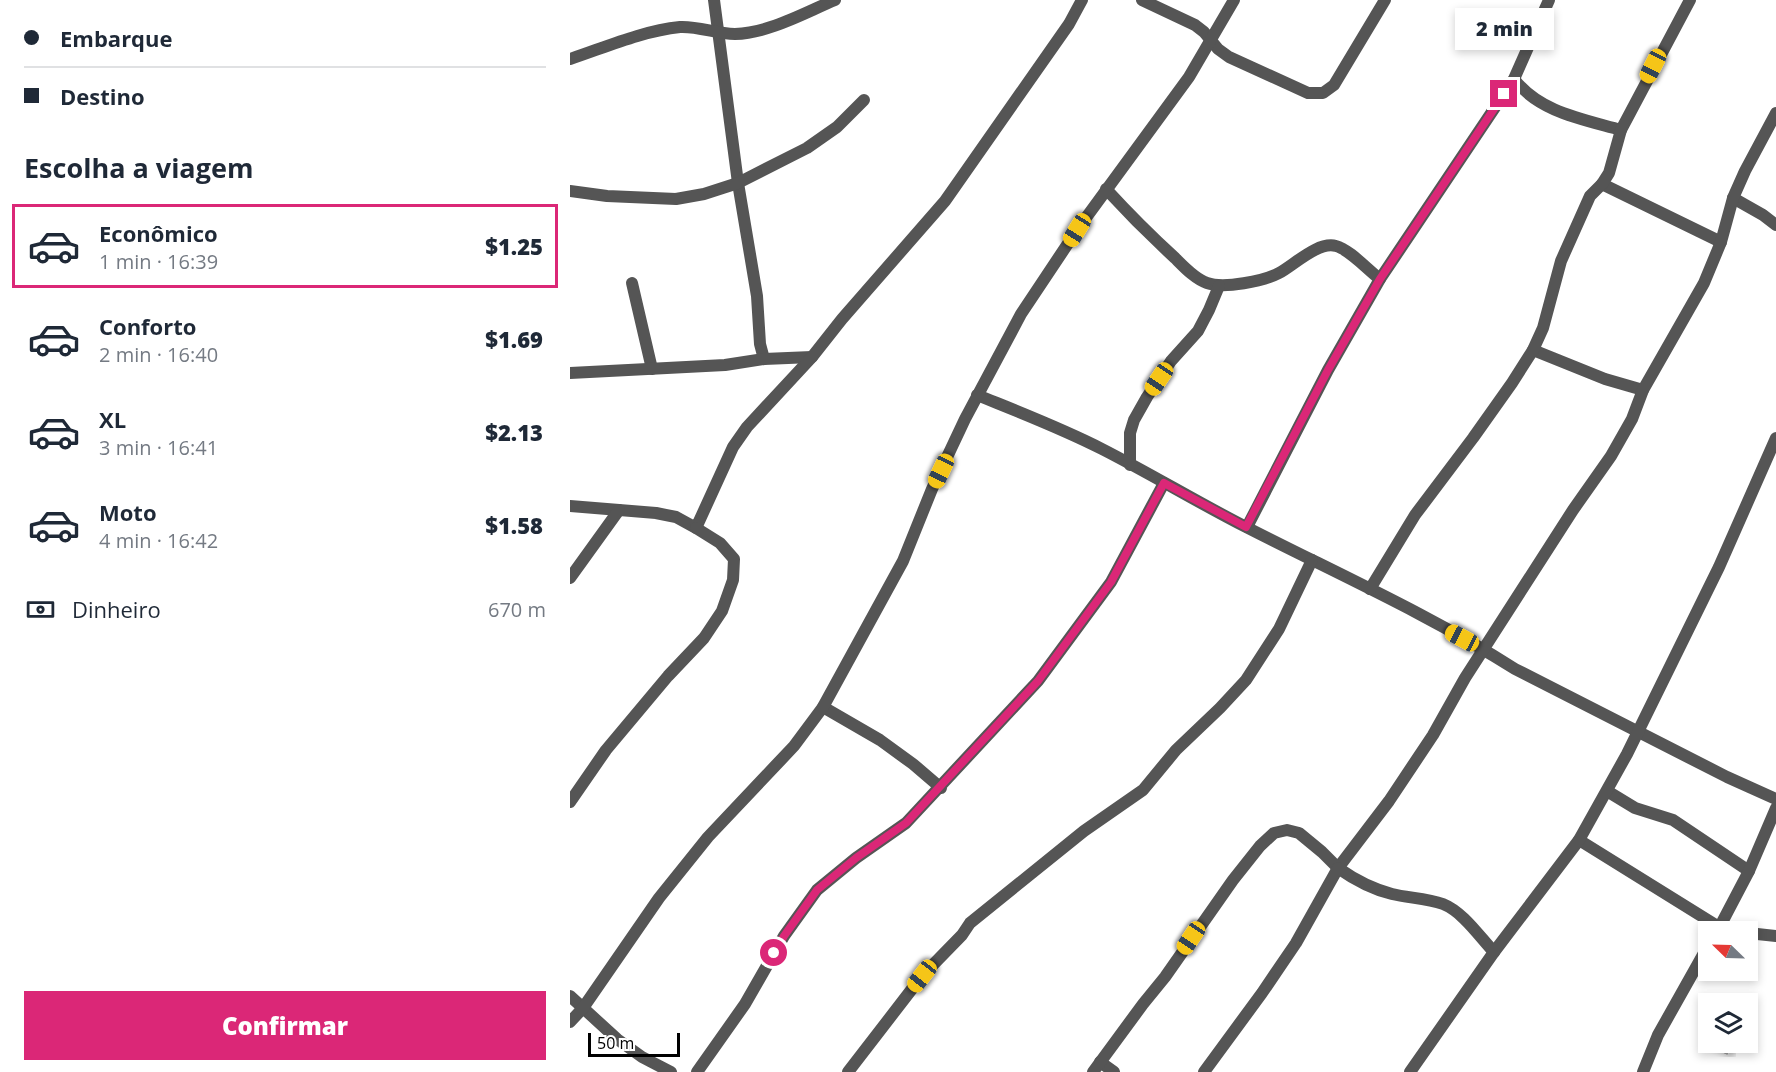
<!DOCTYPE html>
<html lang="pt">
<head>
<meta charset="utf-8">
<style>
	:root { --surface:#fff; --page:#f2f2f3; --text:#1f2937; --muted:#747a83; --line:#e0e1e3; --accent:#db2777 }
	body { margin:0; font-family:"Open Sans",sans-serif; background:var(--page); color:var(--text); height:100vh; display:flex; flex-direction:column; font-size:22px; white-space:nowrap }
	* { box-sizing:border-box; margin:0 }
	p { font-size:20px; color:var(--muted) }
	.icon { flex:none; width:33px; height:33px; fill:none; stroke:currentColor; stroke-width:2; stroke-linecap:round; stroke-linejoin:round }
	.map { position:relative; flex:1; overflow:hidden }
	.side { display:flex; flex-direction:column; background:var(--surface); width:570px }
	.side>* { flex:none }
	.hud { display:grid; align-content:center; height:132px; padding:0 24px; background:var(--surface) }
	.needle { width:39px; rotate:293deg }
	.tools { position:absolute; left:1128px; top:921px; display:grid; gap:12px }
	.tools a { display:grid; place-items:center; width:60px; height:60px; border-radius:0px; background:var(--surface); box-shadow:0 3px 9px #0003; font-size:30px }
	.scale { position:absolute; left:18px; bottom:15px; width:92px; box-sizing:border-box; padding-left:6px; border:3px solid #000; border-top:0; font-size:16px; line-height:21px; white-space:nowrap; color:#000; -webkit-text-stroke:4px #fff; paint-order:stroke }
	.end { position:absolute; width:27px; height:27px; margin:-14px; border:8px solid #db2777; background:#fff; box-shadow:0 0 0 3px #fff }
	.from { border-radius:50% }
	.bubble { position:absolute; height:42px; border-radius:0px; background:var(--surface); box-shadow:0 3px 9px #0003; font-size:20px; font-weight:800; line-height:42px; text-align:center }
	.car { position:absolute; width:18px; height:36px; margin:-18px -9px; border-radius:8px; box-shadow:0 0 4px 2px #0007; background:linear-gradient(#f5c518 24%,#345 0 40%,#f5c518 0 76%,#345 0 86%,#f5c518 0) }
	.hud b { display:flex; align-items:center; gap:21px; height:57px; font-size:22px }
	.hud b+b { border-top:2px solid var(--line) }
	.hud i { width:15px; height:15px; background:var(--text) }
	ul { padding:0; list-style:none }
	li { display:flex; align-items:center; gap:18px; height:84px; margin:0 12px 9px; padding:0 12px; border:3px solid transparent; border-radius:0px }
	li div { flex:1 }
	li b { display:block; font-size:22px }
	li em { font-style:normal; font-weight:800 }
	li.selected { border-color:var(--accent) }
	li>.icon { width:54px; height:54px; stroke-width:1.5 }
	h2 { padding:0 24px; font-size:27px; line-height:72px }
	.pay { display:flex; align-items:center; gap:15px; height:66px; padding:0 24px; font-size:22px }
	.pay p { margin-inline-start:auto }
	.primary-button { display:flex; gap:12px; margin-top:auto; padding:12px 24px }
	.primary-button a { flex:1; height:69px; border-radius:0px; background:var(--accent); color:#fff; font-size:24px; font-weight:800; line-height:69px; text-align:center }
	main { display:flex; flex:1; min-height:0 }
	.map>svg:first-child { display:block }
	.building { fill:#c4c4c4; stroke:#999; stroke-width:1.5; filter:url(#shadow) }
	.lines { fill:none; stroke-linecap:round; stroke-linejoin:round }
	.street { stroke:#555; stroke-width:12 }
	.route { stroke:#db2777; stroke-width:8 }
</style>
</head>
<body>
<main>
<section class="side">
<div class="hud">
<b><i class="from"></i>Embarque</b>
<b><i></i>Destino</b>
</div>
<h2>Escolha a viagem</h2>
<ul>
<li class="selected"><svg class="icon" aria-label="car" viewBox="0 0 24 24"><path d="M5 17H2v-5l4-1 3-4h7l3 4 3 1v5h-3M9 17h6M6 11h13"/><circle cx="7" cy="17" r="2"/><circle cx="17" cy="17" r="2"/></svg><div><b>Econômico</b><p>1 min · 16:39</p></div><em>$1.25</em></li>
<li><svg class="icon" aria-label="car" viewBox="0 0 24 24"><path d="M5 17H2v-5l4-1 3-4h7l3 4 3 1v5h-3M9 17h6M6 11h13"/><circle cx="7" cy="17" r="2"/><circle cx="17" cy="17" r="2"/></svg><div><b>Conforto</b><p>2 min · 16:40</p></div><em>$1.69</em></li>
<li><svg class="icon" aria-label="car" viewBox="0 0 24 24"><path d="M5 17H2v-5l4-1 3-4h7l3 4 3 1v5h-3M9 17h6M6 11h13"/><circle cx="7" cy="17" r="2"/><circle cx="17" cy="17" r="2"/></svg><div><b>XL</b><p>3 min · 16:41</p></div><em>$2.13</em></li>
<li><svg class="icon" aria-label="car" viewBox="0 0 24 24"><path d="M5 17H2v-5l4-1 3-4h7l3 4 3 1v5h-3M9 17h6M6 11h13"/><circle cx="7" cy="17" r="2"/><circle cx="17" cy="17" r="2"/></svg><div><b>Moto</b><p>4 min · 16:42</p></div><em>$1.58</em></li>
</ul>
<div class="pay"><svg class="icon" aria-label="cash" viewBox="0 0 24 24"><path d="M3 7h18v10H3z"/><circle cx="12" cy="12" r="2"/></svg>Dinheiro<p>670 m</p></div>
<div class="primary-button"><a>Confirmar</a></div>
</section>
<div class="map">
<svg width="1206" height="1072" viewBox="0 0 1206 1072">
	<defs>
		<filter id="shadow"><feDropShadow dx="5" dy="3" stdDeviation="3" flood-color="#0004"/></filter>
	</defs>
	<rect width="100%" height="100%" fill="#fff"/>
	<polygon class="building" points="1138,1026 1138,1042 1162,1042 1157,1054 1131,1042"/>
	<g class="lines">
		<g class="street">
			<polyline points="144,0 168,183 187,296 190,344 194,359"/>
			<polyline points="572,0 625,25 634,32 648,49 659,57 738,93 753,93 764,85 815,0"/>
			<path d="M0,59C36,47 72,31 110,27C129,26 146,34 165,34C199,33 234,13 265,0"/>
			<path d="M944,79C969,112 1012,119 1051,130"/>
			<polyline points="1032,184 1151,242"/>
			<path d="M536,189C558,213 581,236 605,258C614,267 625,279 637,283C654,289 694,281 709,273C724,265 748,241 766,246C779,249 799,271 810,279"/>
			<polyline points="0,191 37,196 106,199 134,194 168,183 237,148 267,127 294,100"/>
			<polyline points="1163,198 1193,215 1206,225"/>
			<polyline points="62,283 82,369"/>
			<polyline points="963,350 1035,379 1073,390"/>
			<polyline points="0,373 155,365 194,359 242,357"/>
			<path d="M407,395C449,412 491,428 532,449C581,474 627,502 676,527C766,573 860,615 945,669L1157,777L1206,799"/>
			<polyline points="560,465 560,433 564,420 577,397 601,361 628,331 639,310 649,286"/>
			<polyline points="0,506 86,513 106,517 126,528 163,447 177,427 242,357 272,319 375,201 499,24 512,0"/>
			<polyline points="677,527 758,370 810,279 944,79 979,0"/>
			<polyline points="0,578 49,510"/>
			<polyline points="800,589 845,515 903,438 942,383 963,350 973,328 991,261 1020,196 1032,184 1039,173 1051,130 1120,0"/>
			<polyline points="253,707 310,740 343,764 371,788"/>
			<polyline points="1037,791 1065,808 1103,820 1179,871"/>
			<polyline points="0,802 36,750 98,676 134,638 152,611 163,580 164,559 150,543 126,528"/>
			<polyline points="1009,840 1149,927 1167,932"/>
			<polyline points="1147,932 1179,871 1206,808"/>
			<polyline points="1178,933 1206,936"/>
			<polyline points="0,996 47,1039 72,1057 101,1072"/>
			<polyline points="0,1022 13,1008 89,898 138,837 224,746 253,707 333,561 362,489 395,419 451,314 507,230 619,77 664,0"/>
			<polyline points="530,1062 544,1072"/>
			<polyline points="127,1072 175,1004 214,936 247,890 286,858 336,823 468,681 541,582 594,483"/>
			<polyline points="278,1072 352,976 392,935 400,923 514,831 573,790 606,750 650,708 676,680 709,629 742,560"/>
			<polyline points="523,1072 573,1004 595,977 663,880 690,846 704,833 717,830 729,833 752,852 768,868 819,801 863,735 895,678 1003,510 1041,456 1062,419 1073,390 1134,283 1151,242 1163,198 1175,171 1206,113"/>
			<path d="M634,1072L692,993L726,943L768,868C785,880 802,889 822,894C838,898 857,898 873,904C893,912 909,936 924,952"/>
			<polyline points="840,1072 924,952 1009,840 1057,754 1149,567 1206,438"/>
			<polyline points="1073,1072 1088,1035 1138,946"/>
		</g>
	</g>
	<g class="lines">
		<polyline class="route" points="204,953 214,936 247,890 286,858 336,823 468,681 541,582 594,483 676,527 758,370 810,279 934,94"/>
	</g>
</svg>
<div class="tools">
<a><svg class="needle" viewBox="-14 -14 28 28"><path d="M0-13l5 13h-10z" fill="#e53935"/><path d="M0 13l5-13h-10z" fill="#747a83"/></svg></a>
<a><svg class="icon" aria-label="layers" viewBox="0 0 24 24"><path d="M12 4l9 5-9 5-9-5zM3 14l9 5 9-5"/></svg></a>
</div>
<div class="scale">50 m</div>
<i class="end from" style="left:204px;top:953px"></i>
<i class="end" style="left:934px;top:94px"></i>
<div class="bubble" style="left:885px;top:8px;width:99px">2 min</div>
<i class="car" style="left:1083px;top:66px;rotate:207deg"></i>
<i class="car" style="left:507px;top:230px;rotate:212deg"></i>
<i class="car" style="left:589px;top:379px;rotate:214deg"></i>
<i class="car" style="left:371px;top:471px;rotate:205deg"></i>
<i class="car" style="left:892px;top:638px;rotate:298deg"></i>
<i class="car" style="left:621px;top:938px;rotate:214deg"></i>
<i class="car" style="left:352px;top:976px;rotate:218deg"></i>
</div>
</main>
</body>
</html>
